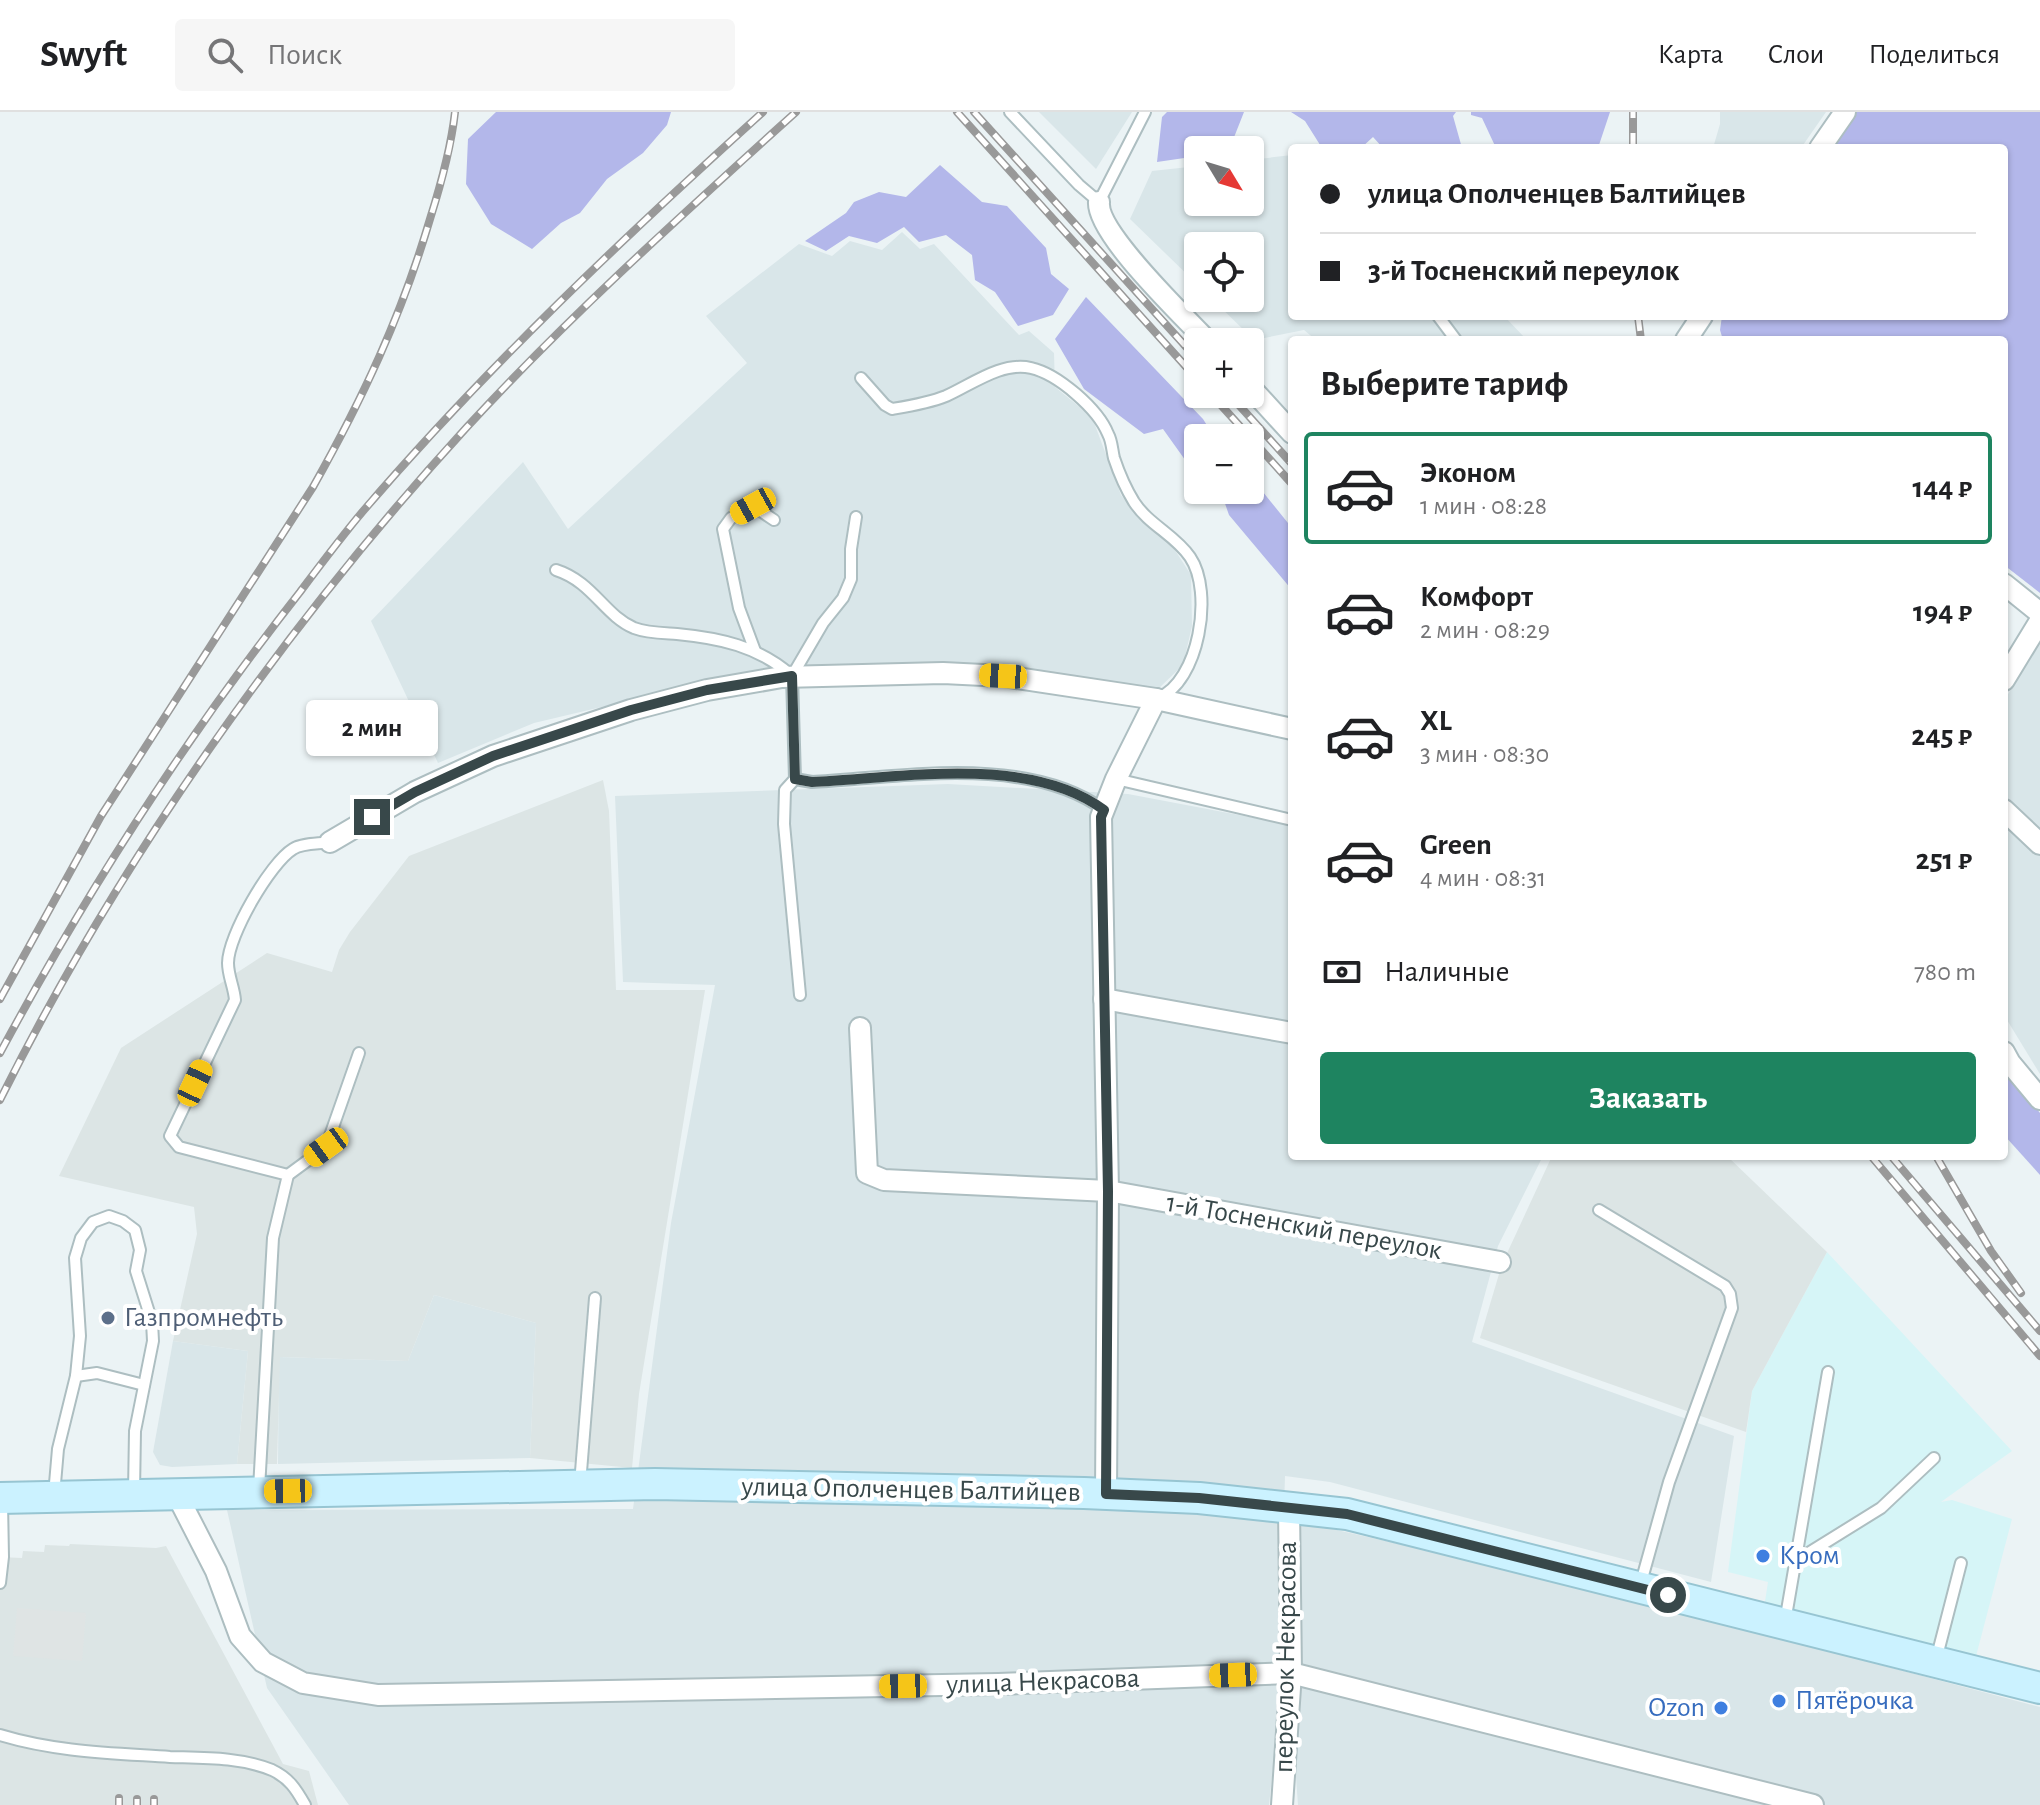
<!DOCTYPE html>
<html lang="ru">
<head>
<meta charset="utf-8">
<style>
	:root { --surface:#fff; --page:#f6f6f6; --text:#202124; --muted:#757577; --line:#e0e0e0; --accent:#1e8460 }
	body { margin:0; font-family:"Alegreya Sans",sans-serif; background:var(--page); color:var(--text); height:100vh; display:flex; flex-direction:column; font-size:30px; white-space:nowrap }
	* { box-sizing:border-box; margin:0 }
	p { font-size:26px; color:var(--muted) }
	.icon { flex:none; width:44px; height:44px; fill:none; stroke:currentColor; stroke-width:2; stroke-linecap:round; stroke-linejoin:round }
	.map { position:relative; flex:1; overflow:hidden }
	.drawer { position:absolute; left:1288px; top:224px; width:720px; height:824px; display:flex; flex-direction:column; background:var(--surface); border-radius:8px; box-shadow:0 2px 6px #0004 }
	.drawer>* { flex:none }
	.guide { position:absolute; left:1288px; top:32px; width:720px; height:176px; border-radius:8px; box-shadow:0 2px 6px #0004; display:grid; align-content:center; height:176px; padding:0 32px; background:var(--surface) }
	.needle { width:52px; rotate:128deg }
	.fabs { position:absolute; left:1184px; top:24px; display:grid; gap:16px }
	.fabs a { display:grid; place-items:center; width:80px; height:80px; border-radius:8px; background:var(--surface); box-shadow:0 2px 6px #0004; font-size:40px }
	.end { position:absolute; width:36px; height:36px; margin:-18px; border:10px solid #38484a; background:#fff; box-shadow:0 0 0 4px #fff }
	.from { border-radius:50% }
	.bubble { position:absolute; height:56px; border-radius:8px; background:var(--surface); box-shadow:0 2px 6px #0004; font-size:26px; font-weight:700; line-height:56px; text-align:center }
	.car { position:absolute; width:24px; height:48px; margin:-24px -12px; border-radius:10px; box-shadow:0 0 6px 2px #0007; background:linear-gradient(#f5c518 24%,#345 0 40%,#f5c518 0 76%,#345 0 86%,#f5c518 0) }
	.guide b { display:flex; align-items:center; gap:28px; height:76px; font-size:30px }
	.guide b+b { border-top:2px solid var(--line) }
	.guide i { width:20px; height:20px; background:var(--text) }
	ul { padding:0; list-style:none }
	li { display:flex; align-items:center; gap:24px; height:112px; margin:0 16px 12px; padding:0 16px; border:4px solid transparent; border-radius:8px }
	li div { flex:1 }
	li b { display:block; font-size:30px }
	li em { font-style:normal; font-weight:700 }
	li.selected { border-color:var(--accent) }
	li>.icon { width:72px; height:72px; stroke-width:1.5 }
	h2 { padding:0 32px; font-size:36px; line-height:96px }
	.pay { display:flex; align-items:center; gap:20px; height:88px; padding:0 32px; font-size:30px }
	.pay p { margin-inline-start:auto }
	.primary-button { display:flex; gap:16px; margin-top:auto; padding:16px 32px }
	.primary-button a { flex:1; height:92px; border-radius:8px; background:var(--accent); color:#fff; font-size:32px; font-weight:700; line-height:92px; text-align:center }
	header { display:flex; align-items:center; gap:48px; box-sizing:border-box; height:112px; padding:0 40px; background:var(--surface); border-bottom:2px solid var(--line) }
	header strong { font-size:38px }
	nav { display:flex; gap:44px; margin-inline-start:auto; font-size:28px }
	.search { width:560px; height:72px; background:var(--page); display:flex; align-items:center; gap:20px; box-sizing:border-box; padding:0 28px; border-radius:8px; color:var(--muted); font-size:30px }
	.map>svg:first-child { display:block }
	.residential { fill:#d9e6e9 }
	.commercial { fill:#d6f5f7 }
	.industrial { fill:#dce5e5 }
	.green { fill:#b3b7ea }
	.parking { fill:#dfe4e4 }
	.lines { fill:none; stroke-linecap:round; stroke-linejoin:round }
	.service-casing { stroke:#adbec1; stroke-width:14 }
	.minor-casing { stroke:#adbec1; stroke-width:24 }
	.secondary-casing { stroke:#97c5d2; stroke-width:34 }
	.service { stroke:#fff; stroke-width:10 }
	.minor { stroke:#fff; stroke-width:20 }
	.secondary { stroke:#cbf2ff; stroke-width:30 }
	.rail-casing { stroke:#999; stroke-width:8 }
	.rail { stroke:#fff; stroke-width:5; stroke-dasharray:15; stroke-linecap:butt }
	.route { stroke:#38484a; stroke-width:10 }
	.service-dot { fill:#5c6f8a; stroke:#fff; stroke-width:3 }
	.shop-dot { fill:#3f7fe0; stroke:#fff; stroke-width:3 }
	.labels { text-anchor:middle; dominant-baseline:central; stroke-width:8; stroke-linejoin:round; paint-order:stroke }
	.street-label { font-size:28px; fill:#38484a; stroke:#fff }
	.service-label { font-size:28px; fill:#4e5e75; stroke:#fff; text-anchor:start }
	.shop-label { font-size:28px; fill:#366cbe; stroke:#fff; text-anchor:start }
</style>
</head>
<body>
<header>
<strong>Swyft</strong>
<div class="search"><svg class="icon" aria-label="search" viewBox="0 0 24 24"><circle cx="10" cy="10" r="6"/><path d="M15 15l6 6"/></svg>Поиск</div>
<nav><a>Карта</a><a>Слои</a><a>Поделиться</a></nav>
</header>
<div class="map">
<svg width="2040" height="1693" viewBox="0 0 2040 1693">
	<rect width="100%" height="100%" fill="#ebf3f5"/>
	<g class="residential">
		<polygon points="1039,0 1132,0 1096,57"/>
		<polygon points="1720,0 1826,0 1801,36 1713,36 1720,12"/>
		<polygon points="1292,43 1292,204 1504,204 1527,228 1316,228 1304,218 1254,228 1211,186 1250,186 1250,134 1198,134 1198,173 1130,107 1152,59 1198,54 1198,90 1250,90 1250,48"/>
		<polygon points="902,120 920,137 934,132 1019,223 1029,219 1054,241 1055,275 1092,305 1121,383 1137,403 1171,432 1191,463 1192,514 1183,553 1156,579 965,555 669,579 534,611 438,651 371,509 523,350 568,417 747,251 706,204 799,132 832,144 850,129 882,138"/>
		<polygon points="2040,528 2040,962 2004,903 2004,589"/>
		<polygon points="948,672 1128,682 1292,713 1292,1044 1543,1044 1498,1134 1472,1230 1734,1324 1711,1470 1330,1370 1285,1364 1277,1618 1269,1693 349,1693 267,1576 227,1398 633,1397 671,1111 715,873 623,870 615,684"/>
		<polygon points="434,1183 536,1211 530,1346 278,1352 279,1245 408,1249"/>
		<polygon points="173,1229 248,1239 237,1352 172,1355 160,1353 153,1340"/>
		<polygon points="1297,1409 1567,1470 2040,1595 2040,1693 1298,1693 1290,1580"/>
	</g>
	<polygon class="commercial" points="1827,1140 2012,1339 1941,1390 1952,1388 2012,1407 1975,1548 1764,1496 1768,1470 1728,1460 1752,1279"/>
	<g class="industrial">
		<polygon points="603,668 609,699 616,878 705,878 639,1282 632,1356 530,1346 536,1211 434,1183 408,1249 280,1245 277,1352 237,1352 248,1239 173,1229 197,1122 194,1095 59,1064 121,936 267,841 332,860 339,838 350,820 409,744"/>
		<polygon points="1552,1044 1727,1044 1827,1140 1752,1279 1746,1320 1480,1226 1502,1152"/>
		<polygon points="70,1432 156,1436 166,1434 283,1652 309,1659 318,1693 0,1693 0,1445 22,1446 23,1439 44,1440 45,1433 69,1434"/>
	</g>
	<g class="green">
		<polygon points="496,0 671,0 667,13 643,41 607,67 580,101 561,111 532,137 491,112 466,72 468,27"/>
		<polygon points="1167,0 1244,0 1229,38 1198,38 1198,44 1157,50 1162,5"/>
		<polygon points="1291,0 1456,0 1453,4 1462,36 1383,36 1373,25 1361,36 1322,36 1305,9"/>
		<polygon points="1471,0 1610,0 1598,36 1496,36 1482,6 1471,3"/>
		<polygon points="1856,0 2040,0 2040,481 2004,453 2004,228 1723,228 1720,218 1722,204 2004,204 2004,36 1831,36"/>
		<polygon points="940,53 982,90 1007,94 1046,136 1051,162 1069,177 1053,203 1018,214 995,180 975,168 972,143 946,123 919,130 904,115 877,131 849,124 826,139 805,129 846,101 854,90 879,80 906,85"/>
		<polygon points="1086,185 1203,307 1215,326 1198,326 1198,366 1163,317 1144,322 1084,277 1055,227"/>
		<polygon points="1250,377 1263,380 1292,416 1292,478 1229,403 1222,383 1215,378"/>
		<polygon points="2004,955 2040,1001 2040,1063 2004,1023"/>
	</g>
	<polygon class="parking" points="17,1496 86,1501 82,1549 13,1544"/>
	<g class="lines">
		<g class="service-casing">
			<g id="service">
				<polyline points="1010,0 1079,73 1099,90 1145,0"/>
				<polyline points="1438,204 1456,228"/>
				<path d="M861,266L885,293L892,297C910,294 929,291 946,284C971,273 1002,249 1031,256C1058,262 1098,297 1108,322C1112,329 1112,338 1114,346C1119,361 1126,377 1134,390C1149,413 1175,423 1190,445C1214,480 1199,570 1158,586"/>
				<path d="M556,458C593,470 604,503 634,516C647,521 663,521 677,522C719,526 758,534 791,563"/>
				<polyline points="755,539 739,496 723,417 731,406 753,394 774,408"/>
				<path d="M795,667L812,670C901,665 1028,642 1104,698"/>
				<polyline points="1116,667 1292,708"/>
				<polyline points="800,883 784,712 785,678 795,667 792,564 823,511 843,486 851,467 851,437 856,405"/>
				<polyline points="288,1063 326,1035 359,941"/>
				<polyline points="1599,1098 1725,1174 1730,1182 1732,1196 1669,1370 1640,1474"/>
				<polyline points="76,1264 97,1261 144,1273"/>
				<polyline points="580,1372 595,1186"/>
				<path d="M259,1377L273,1126L288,1063L179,1035L170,1024L235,888C234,875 228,864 228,851C228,824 270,751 293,737C302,731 320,732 330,730"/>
				<polyline points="54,1383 58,1337 76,1264 80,1224 75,1146 81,1126 93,1110 109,1104 123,1109 135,1118 140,1138 136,1159 152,1210 153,1229 135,1319 134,1380"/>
				<polyline points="1794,1450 1881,1396 1934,1346"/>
				<polyline points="0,1471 3,1445 2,1390"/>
				<polyline points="1785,1510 1828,1260"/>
				<polyline points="1936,1548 1961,1451"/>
				<path d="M0,1623C56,1640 112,1641 170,1645C204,1646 240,1645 272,1658C289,1666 296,1677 305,1693"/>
			</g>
		</g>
		<g class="minor-casing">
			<g id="minor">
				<polyline points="1820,36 1845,0"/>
				<path d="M1099,90C1096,121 1185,205 1208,230"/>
				<polyline points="1686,228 1702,204"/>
				<polyline points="1250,275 1292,321"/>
				<polyline points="2004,472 2040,501"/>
				<polyline points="2004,568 2040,509"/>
				<polyline points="2004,698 2040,732"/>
				<polyline points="330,730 415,680 493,644 631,598 707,578 782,565 943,561 1003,564 1156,587 1292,617"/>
				<polyline points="1104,887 1292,921"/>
				<polyline points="860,916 867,1061 884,1068 1108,1079 1500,1150"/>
				<polyline points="2004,940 2010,951 2040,987"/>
				<polyline points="176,1381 216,1459 240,1524 263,1550 303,1571 378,1583 998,1572 1291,1561 1813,1693"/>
				<polyline points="1106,1382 1108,1079 1101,705 1116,667 1156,587"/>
				<polyline points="1282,1693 1291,1561 1289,1396"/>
			</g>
		</g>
		<g class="secondary-casing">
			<polyline id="secondary" points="0,1386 655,1372 1084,1381 1199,1386 1347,1402 2040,1576"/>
		</g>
		<use href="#service" class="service"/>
		<use href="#minor" class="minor"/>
		<use href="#secondary" class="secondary"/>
		<g class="rail-casing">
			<g id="rail">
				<polyline points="957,0 1198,268"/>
				<polyline points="974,0 1198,248"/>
				<polyline points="1633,36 1633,0"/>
				<polyline points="1638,204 1641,228"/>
				<polyline points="1211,282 1292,372"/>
				<polyline points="1229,282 1292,352"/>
				<path d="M0,887L101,704L313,375C363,286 401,205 430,107C441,72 451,36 455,0"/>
				<path d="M0,941C87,779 186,625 300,480C321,452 342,424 364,398C487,255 623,126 763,0"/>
				<path d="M0,988C119,748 286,513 467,315C570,203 683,102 796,0"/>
				<polyline points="1871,1044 2040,1244"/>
				<polyline points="1891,1044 2040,1219"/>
				<polyline points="1936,1044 1991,1139 2021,1181"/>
				<polyline points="119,1693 119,1686"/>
				<polyline points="137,1693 137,1687"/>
				<polyline points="154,1693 154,1687"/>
			</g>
		</g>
		<use href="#rail" class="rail"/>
	</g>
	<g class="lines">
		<path class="route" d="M372,705L415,680L493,644L631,598L707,578L792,564L795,667L812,670C900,666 1029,642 1104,698L1101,705L1108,1079L1106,1382L1199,1386L1347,1402L1668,1483"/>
	</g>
	<circle class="service-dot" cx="108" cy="1206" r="8"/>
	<g class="shop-dot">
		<circle cx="1763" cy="1444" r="8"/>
		<circle cx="1779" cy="1589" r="8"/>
		<circle cx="1721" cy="1596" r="8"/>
	</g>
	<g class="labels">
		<g class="street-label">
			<text transform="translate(1304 1115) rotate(10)">1-й Тосненский переулок</text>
			<text transform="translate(911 1378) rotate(1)">улица Ополченцев Балтийцев</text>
			<text transform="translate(1286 1545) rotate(-89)">переулок Некрасова</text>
			<text transform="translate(1043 1570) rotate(-2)">улица Некрасова</text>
		</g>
		<g class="service-label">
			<text x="124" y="1206">Газпромнефть</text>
		</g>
		<g class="shop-label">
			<text x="1779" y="1444">Кром</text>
			<text x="1795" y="1589">Пятёрочка</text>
			<text x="1705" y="1596" text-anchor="end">Ozon</text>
		</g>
	</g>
</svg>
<div class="fabs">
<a><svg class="needle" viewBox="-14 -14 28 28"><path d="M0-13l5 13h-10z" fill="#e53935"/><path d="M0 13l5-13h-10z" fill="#757577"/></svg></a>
<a><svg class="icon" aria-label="locate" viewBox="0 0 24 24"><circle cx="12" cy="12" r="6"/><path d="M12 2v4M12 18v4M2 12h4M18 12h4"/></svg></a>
<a>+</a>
<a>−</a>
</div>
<i class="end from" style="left:1668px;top:1483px"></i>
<i class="end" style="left:372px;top:705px"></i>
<div class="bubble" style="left:306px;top:588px;width:132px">2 мин</div>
<i class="car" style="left:753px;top:394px;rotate:241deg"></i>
<i class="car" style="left:1003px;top:564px;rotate:273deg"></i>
<i class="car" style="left:195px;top:971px;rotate:25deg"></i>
<i class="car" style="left:326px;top:1035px;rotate:234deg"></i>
<i class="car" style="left:288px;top:1379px;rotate:269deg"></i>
<i class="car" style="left:1233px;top:1563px;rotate:268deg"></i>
<i class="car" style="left:903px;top:1574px;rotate:269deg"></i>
<div class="guide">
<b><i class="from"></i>улица Ополченцев Балтийцев</b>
<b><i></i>3-й Тосненский переулок</b>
</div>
<section class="drawer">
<h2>Выберите тариф</h2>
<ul>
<li class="selected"><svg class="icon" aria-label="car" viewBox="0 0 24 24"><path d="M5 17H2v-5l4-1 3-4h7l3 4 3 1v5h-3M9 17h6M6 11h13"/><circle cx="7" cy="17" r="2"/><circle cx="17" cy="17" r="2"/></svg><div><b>Эконом</b><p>1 мин · 08:28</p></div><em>144 ₽</em></li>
<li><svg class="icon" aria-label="car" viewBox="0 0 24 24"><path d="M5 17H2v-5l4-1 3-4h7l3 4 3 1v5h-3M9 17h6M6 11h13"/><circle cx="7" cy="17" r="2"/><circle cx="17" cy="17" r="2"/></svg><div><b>Комфорт</b><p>2 мин · 08:29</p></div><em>194 ₽</em></li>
<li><svg class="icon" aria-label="car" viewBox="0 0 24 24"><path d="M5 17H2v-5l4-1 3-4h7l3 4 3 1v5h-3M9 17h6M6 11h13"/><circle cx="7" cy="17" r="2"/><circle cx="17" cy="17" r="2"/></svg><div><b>XL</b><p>3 мин · 08:30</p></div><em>245 ₽</em></li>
<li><svg class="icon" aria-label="car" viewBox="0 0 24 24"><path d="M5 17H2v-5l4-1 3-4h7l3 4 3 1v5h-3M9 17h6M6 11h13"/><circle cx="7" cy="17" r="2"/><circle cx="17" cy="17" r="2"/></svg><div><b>Green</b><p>4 мин · 08:31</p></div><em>251 ₽</em></li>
</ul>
<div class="pay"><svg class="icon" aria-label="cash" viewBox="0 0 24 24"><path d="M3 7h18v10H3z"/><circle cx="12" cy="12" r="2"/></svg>Наличные<p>780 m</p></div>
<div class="primary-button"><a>Заказать</a></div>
</section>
</div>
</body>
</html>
